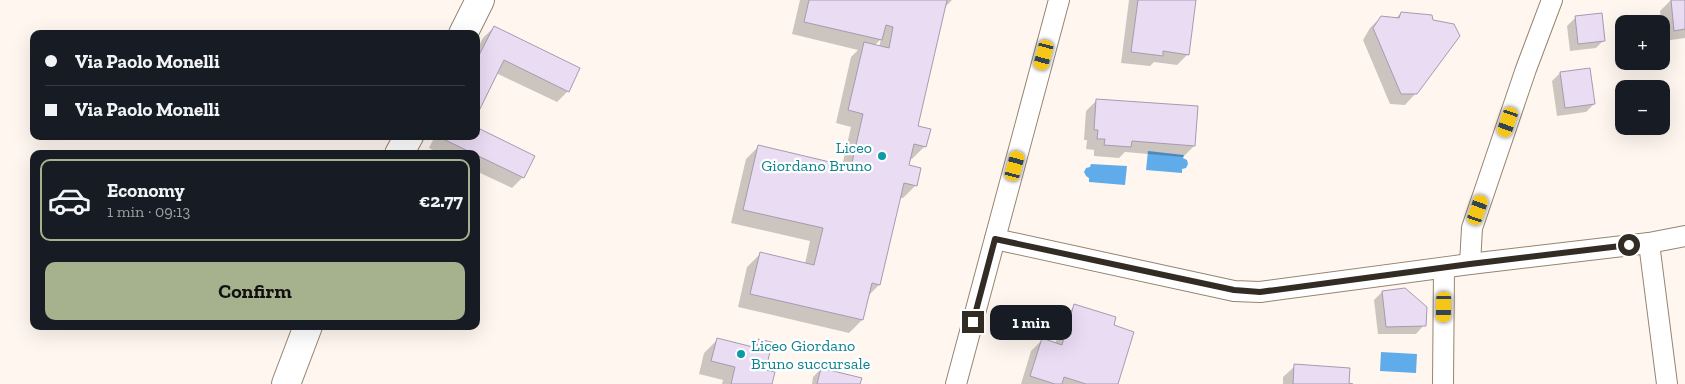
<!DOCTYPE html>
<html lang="en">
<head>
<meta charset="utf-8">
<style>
	:root { --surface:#171b24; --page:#242831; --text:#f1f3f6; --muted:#9ea1a6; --line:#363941; --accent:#a6b28e }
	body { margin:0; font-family:"Zilla Slab",serif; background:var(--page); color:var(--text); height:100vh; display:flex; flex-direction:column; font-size:19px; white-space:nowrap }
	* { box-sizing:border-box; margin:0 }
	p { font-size:16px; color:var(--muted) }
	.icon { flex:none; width:28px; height:28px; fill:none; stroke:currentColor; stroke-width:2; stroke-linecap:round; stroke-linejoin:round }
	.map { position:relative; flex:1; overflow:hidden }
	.side { position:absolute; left:30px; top:150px; width:450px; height:180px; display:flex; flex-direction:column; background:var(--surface); border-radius:10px; box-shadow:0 5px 20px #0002 }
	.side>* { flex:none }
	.hud { position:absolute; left:30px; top:30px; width:450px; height:110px; border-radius:10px; box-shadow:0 5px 20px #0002; display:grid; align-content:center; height:110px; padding:0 15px; background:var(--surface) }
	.fabs { position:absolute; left:1615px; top:15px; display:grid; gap:10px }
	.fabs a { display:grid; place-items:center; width:55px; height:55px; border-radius:10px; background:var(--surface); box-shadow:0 5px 20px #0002; font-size:25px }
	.end { position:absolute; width:22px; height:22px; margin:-11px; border:6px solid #332c24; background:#fff; box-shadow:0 0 0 2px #fff }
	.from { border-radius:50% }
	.bubble { position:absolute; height:35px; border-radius:10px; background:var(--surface); box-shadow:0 5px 20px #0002; font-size:16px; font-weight:700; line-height:35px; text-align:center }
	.car { position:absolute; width:15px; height:30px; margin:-15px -8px; border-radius:6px; box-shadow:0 0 4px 1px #0007; background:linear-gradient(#f5c518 24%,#345 0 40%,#f5c518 0 76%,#345 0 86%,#f5c518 0) }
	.hud b { display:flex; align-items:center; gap:18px; height:48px; font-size:19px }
	.hud b+b { border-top:1px solid var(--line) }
	.hud i { width:12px; height:12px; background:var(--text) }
	ul { padding:9px 0 0; list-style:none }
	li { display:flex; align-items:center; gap:15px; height:82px; margin:0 10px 8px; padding:0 5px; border:2px solid transparent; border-radius:10px }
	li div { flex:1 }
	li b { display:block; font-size:19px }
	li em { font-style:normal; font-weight:700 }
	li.active { border-color:var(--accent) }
	li>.icon { width:45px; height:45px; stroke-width:1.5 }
	.action { display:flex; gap:10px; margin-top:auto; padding:10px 15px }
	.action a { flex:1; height:58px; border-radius:10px; background:var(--accent); color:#111; font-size:20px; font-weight:700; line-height:58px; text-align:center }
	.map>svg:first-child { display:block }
	.water { fill:#60acea }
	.shadow { fill:#0003; fill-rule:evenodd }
	.building { fill:#eadcf3; stroke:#a79ab0 }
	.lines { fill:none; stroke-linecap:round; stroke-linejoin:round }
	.street-casing { stroke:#958471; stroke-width:22 }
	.secondary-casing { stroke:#958471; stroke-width:30 }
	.street { stroke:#fff; stroke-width:20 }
	.secondary { stroke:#fff; stroke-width:28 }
	.route { stroke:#332c24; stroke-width:6 }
	.culture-dot { fill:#0f9aa8; stroke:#fff; stroke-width:2 }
	.labels { text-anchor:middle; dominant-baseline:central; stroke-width:4.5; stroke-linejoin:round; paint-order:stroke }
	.culture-label { font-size:16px; fill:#0d838f; stroke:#fff; text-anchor:end }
</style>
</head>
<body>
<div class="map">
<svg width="1685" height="384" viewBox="0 0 1685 384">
	<rect width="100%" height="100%" fill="#fff7ef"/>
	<g class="water">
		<polygon points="1148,151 1184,155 1183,158 1187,160 1188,164 1186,168 1182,169 1182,173 1146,170"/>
		<polygon points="1091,164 1127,166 1125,185 1089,182 1089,178 1086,176 1084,172 1086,168 1090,167"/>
		<polygon points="1381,352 1417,354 1416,373 1380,371"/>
	</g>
	<g class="shadow">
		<path d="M800,0H952L946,6H944L916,127L925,146L912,159H909L907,166L916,185L903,198H899L879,285L868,296L862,320L849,333L738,307L747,267L760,254L805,264L810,241L731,223L746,159L759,146L842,166L851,127L836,123L851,57L858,50L792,34ZM881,39L879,47L874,46Z"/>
		<polygon points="1129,0 1195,0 1188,54 1177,65 1154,62 1150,66 1121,63"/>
		<polygon points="1671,0 1685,0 1685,38 1664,41 1660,11"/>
		<polygon points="1401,13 1416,93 1405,105 1390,104 1363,40 1370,28 1381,17 1395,19"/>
		<polygon points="1575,18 1604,40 1596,48 1570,51 1567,26"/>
		<polygon points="494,27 568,91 557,102 496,73 476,114 476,51 483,38"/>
		<polygon points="1560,73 1594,104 1586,112 1557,116 1552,81"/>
		<polygon points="1097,100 1194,146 1183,157 1125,152 1119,158 1094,156 1094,150 1086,149 1087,140 1084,140 1086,111"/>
		<polygon points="435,136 476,136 523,177 512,188 476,171 476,154 441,154 429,148"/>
		<polygon points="1382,292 1424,325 1416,334 1378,334 1374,300"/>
		<polygon points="1075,306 1113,326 1117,384 1021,384 1031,351 1042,340 1055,344 1064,317"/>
		<polygon points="717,340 752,348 759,341 764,371 771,384 722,384 723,380 699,374 704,353"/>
		<polygon points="1295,366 1348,384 1351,384 1283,384 1283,377"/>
		<polygon points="821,369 859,384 812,384 813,377"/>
	</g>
	<g class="building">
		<polygon points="809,0 947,0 918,126 931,129 926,147 914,144 909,165 921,168 917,186 904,183 880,285 872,283 863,320 750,294 760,252 814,265 823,228 743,210 758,145 851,167 863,114 848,110 864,42 889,48 893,27 886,25 882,40 804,22"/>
		<polygon points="1138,0 1196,0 1189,55 1163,51 1163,56 1131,52"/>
		<polygon points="1671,0 1685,0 1685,29 1674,31"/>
		<polygon points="1401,12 1432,15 1433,20 1454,24 1460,36 1417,94 1401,94 1373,28 1381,16 1399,18"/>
		<polygon points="1602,13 1605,41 1578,44 1575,16"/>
		<polygon points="494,26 580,68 569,92 504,60 476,117 476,61"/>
		<polygon points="1590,68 1595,104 1565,108 1560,72"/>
		<polygon points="1096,99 1198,106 1195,146 1132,141 1131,147 1104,145 1105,139 1097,139 1098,130 1094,130"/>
		<polygon points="476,127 535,156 524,178 439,137 476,136"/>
		<polygon points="1405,288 1427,307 1426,326 1386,327 1382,291"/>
		<polygon points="1074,304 1116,317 1114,325 1134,332 1118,384 1086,384 1064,377 1062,384 1055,384 1030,376 1042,338 1062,345"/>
		<polygon points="717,338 757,348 758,339 772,342 766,370 775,372 772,384 731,384 735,367 711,361"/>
		<polygon points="1294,364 1350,368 1349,383 1353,384 1293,384"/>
		<polygon points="821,368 862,378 860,384 817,384"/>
	</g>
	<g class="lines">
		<g class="street-casing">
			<g id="street">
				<polyline points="995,239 1234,291 1260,292 1470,264 1649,243"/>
				<polyline points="1470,264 1472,228 1526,69 1552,0"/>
				<polyline points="956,384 1059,0"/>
				<polyline points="1443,384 1444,268"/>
				<polyline points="1667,384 1649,243 1685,236"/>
			</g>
		</g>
		<g class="secondary-casing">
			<g id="secondary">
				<polyline points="463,34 480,0"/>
				<polyline points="399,154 409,136"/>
				<polyline points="286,384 308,326"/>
			</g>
		</g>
		<use href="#street" class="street"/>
		<use href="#secondary" class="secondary"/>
	</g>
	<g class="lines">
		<polyline class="route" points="973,322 995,239 1234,290 1260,292 1470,264 1629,245"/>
	</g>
	<g class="culture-dot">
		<circle cx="882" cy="156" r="5"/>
		<circle cx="741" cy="354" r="5"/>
	</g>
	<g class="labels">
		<g class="culture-label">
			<text x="872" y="147">Liceo<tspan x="872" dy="18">Giordano Bruno</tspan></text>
			<text x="751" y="345" text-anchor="start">Liceo Giordano<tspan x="751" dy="18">Bruno succursale</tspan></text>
		</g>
	</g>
</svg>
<div class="fabs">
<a>+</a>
<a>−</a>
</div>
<i class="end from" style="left:1629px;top:245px"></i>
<i class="end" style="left:973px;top:322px"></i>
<div class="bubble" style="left:990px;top:305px;width:82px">1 min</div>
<i class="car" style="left:1044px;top:55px;rotate:195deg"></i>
<i class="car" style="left:1508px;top:122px;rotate:199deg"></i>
<i class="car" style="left:1015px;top:166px;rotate:15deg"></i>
<i class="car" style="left:1478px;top:210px;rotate:19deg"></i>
<i class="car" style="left:1444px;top:307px;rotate:181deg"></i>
<div class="hud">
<b><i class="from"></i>Via Paolo Monelli</b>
<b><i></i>Via Paolo Monelli</b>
</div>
<section class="side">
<ul>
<li class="active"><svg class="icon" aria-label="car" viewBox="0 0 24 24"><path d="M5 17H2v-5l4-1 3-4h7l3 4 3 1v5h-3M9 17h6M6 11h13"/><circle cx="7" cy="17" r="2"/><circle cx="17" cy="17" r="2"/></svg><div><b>Economy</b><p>1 min · 09:13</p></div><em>€2.77</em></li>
</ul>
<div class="action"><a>Confirm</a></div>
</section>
</div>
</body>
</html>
